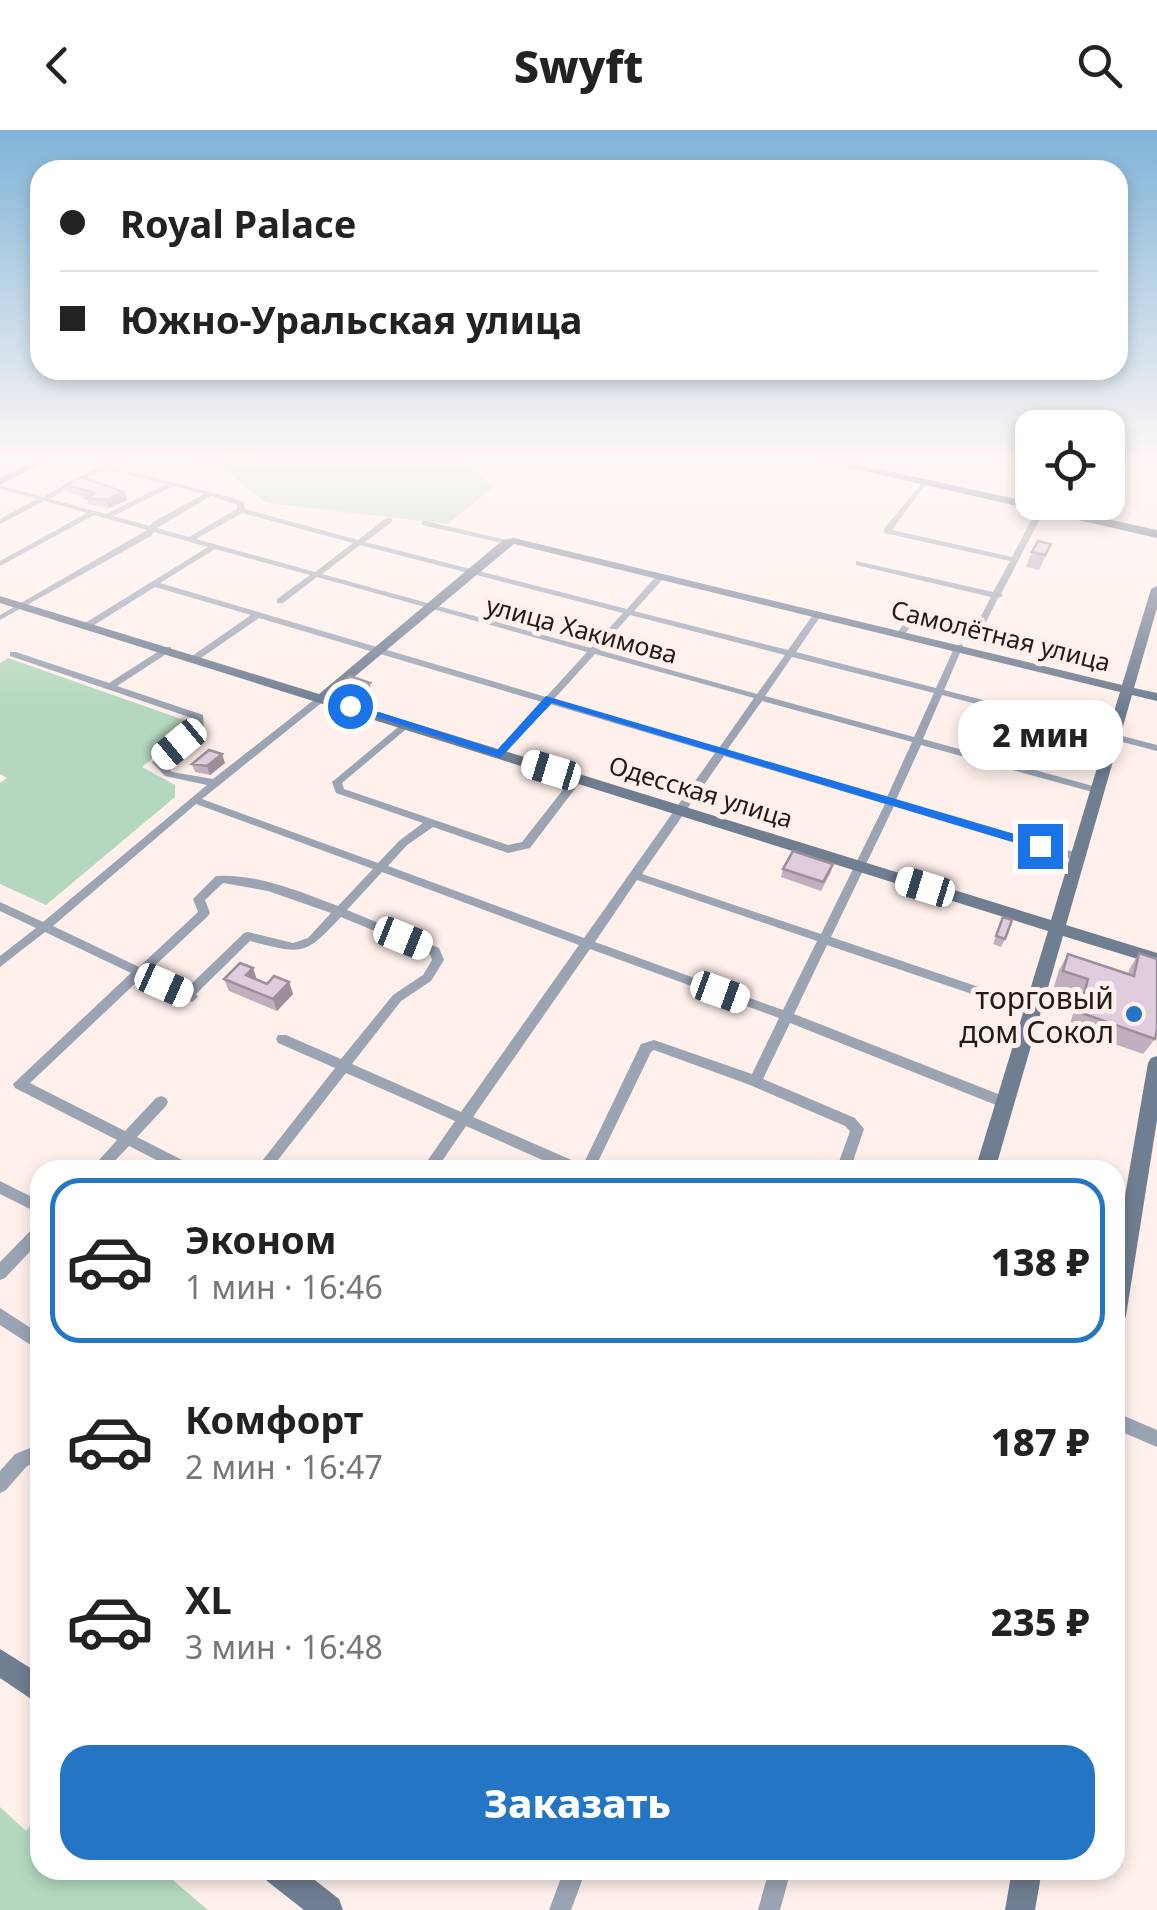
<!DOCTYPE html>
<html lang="ru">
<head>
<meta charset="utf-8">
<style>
	:root { --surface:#fff; --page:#f2f2f2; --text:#222; --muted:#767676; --line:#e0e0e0; --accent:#2475c4 }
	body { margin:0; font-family:"Noto Sans",sans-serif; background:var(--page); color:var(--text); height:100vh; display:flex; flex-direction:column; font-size:38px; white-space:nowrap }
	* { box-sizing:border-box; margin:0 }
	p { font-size:32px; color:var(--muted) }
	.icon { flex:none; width:55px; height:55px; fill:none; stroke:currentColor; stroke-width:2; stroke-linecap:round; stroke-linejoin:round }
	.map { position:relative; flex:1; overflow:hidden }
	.side { position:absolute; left:30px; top:1030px; width:1095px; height:720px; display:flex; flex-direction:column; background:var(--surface); border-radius:30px; box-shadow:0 5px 15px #0003 }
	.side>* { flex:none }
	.banner { position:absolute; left:30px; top:30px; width:1098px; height:220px; border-radius:30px; box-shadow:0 5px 15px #0003; display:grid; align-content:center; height:220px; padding:0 30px; background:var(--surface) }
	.buttons { position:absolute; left:1015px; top:280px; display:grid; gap:20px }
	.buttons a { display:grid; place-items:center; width:110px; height:110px; border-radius:20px; background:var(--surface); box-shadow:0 5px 15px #0003; font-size:50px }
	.end { position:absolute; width:45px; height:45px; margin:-22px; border:12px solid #1a73e8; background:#fff; box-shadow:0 0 0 5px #fff }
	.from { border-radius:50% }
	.bubble { position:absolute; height:70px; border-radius:30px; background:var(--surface); box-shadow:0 5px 15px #0003; font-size:32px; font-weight:800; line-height:70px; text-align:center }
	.car { position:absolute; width:30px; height:60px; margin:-30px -15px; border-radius:12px; box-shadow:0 0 8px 2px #0007; background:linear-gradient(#fff 24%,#345 0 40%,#fff 0 76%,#345 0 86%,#fff 0) }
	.banner b { display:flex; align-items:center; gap:35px; height:95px; font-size:38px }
	.banner b+b { border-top:2px solid var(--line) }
	.banner i { width:25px; height:25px; background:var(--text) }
	ul { padding:18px 0 0; list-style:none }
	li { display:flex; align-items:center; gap:30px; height:165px; margin:0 20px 15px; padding:0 10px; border:5px solid transparent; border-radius:30px }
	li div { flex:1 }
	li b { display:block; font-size:38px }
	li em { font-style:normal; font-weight:800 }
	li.active { border-color:var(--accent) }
	li>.icon { width:90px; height:90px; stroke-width:1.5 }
	.primary-button { display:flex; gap:20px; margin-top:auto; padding:20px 30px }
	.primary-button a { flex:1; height:115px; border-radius:30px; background:var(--accent); color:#fff; font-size:40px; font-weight:800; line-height:115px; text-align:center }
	header { display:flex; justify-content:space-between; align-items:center; height:130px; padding:0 30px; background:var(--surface); font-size:45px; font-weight:800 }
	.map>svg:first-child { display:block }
	.green { fill:#b4d8bf }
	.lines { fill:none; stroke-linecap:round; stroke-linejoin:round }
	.street { fill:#9ba4b3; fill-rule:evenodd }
	.secondary { fill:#707e92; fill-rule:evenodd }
	.primary { fill:#52637b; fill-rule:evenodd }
	.wall { fill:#c0afbd }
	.shaded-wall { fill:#9c8f9a }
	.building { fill:#dfccdc; stroke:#9c8f9a; stroke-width:2.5 }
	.route { fill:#1a73e8 }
	.poi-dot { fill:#2475c4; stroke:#fff0eb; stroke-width:4 }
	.labels { text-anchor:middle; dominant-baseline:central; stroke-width:10; stroke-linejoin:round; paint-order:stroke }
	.far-street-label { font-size:25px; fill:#221a16; stroke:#fff0eb }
	.poi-label { font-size:30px; fill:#221a16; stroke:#fff0eb; text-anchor:end }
</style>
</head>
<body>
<header><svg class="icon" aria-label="back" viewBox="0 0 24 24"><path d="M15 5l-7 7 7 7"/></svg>Swyft<svg class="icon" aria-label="search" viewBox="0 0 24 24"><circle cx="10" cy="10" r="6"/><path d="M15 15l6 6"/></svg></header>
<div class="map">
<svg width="1157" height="1780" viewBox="0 0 1157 1780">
	<rect width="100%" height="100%" fill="#fff0eb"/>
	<g class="green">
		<polygon points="211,329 462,329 493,357 448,394 266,373"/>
		<polygon points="8,528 184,590 188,600 142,637 175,655 175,667 46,775 0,754 0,653 7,648 0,644 0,533"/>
		<polygon points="0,1677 26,1701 40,1684 40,1740 161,1740 208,1780 0,1780"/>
	</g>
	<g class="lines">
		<g class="street">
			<path d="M113,329H122L111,336L229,367L244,372L245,379L358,410L386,388H392V392L365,412L627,479L658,444H664V448L634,481L788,520L815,482H821L822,484L796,522L936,558L955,516L962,514L963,516L944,560L1157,615V621L942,565L923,609L1100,658L1101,660L1096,663L921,615L896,670L1081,724L1082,727L1077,731L894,676L831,807L1038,877L1040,880L1038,883L1034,885L827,815L794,884L1011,969L1013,973L1011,977L1006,979L1001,977L790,893L763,949L855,988L864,999L850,1040H836L850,1001L845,996L750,955L654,920L651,922L594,1040H565L466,996L436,1040H421L455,991L346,943L270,1040H255L335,938L278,913L276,909L278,905H286L341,929L393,865L423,845L432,830L430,824L341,787C304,827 302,824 250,811L196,864L198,867L192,872L141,848L30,953L125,1001L156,968L161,966L166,968L168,972L166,976L137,1007L194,1036L196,1040H176L129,1016L106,1040H90L117,1010L15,958L13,954L131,843L45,802L0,837V826L36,798L0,781V772L43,792L207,655L165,646L152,632L196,595L195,589L10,526V522H16L109,553L165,517H171V521L117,556L203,585L204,598L163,632L172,642L213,649L319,566H325V570L202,669L378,733L399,711L423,693L336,663L332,652L403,593H409L411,595L342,653L344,659L508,715L522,712L573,647H581V651L530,718L508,723L433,697L407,715L388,736L584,808L715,623L550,574L503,626H497V622L542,572L259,488L198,530H192V526L251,485L155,457L91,497H85V493L208,417L154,402L151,406L0,490V485L147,400L94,385L0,436V431L87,383L44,371L0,394V389L37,369L0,359V355L43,367ZM105,339L166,354L106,384L50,369ZM173,356L204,364L153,392L150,396L113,386ZM211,366L237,375V379L189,407L157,398ZM242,383L353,413L315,442L196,409ZM360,415L623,483L591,518L322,444ZM215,419L310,445L277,469V473H283L317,447L587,522L546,567L160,453ZM630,485L785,525L757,564L599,520ZM595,524L754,568L719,618L554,569ZM792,527L934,563L914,607L765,566ZM762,571L912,612L887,667L727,620ZM724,626L885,674L821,804L642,744ZM196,674L373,739L338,776C301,762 256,743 216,746L193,769L198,782L139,837L53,796ZM382,742L579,815L461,982L352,934L401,871L431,851L444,830L439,818L347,780ZM637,750L817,811L783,880L595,812ZM223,753L268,761L331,783L308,808L293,813L248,802L244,803L186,859L149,841L208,786L210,783L205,770ZM590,819L779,888L752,944L654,910L641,914L583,1035L473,987Z"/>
			<polygon points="187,329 196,329 200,332 197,334"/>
			<polygon points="958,329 1021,329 1023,331 1020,333"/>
			<polygon points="924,350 927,352 892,400 1012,427 1037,379 1041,377 1045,379 1001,464 1003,466 998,468 986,492 973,496 921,483 904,505 901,506 897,503 916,478 973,490 980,488 991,467 856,435 856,431 993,462 1010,431 884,403 884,399"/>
			<polygon points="425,391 507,410 511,412 507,414 422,395 422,391"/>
			<polygon points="0,1051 40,1071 40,1084 0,1064"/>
			<polygon points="40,1094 40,1111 5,1148 0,1150 0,1132 35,1096"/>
			<polygon points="0,1178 40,1204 40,1221 0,1195"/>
			<polygon points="1115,1282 1157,1300 1157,1317 1115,1299"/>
			<polygon points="40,1314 40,1332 27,1336 6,1360 0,1363 0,1341 15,1324"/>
			<polygon points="564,1740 586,1740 571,1780 549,1780"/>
			<polygon points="769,1740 791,1740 780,1780 758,1780"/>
		</g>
		<g class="secondary">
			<polygon points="39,329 51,329 0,355 0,348"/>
			<path d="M514,408L1122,555L1151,459L1157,456V478L1134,558L1157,563V571L1132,565L1066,795L1157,823V835L1063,806L995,1040H975L1048,801L0,473V466L319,564L503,410ZM514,414L1120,562L1051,790L330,567Z"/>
			<polygon points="1157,926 1157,990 1126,1186 1123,1193 1115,1197 1115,1123 1148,933 1151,928"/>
			<polygon points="0,1519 40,1544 40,1575 0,1548"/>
			<polygon points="263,1740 302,1740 339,1769 343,1780 304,1780 267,1751"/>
			<polygon points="1012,1740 1042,1740 1035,1780 1005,1780"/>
		</g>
		<polygon class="primary" points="812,329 833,329 1157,400 1157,408"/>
	</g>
	<g class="wall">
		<polygon points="66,355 124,362 127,370 109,378 89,375 86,368 69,363"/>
		<polygon points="1051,414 1039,440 1026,437 1032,422"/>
		<polygon points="339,555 371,561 361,569 341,563"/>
		<polygon points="225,633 210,645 195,642 192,634"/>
		<polygon points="833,734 831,742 821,761 781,747 783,739"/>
		<polygon points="1003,787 1005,809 1001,817 993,814"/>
		<polygon points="1139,823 1155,909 1143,924 1069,898 1078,865 1054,857 1059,840 1068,824 1128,844 1129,840"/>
		<polygon points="224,849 257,850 267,854 289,852 293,864 277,881 229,861"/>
	</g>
	<g class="shaded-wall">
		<polygon points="124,362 127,370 109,378 106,370"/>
		<polygon points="370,553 371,561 361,569 360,561"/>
		<polygon points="222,624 225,633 210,645 207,636"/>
		<polygon points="253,838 257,850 246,845"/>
		<polygon points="289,852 293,864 277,881 273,869"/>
	</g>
	<g class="building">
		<polygon points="81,347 124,362 106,370 86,368 95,363 66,355"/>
		<polygon points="1038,411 1051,414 1045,425 1032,422"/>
		<polygon points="350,546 370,553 360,561 339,555"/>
		<polygon points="209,620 222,624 207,636 192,634"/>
		<polygon points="793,721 833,734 823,752 783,739"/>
		<polygon points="1003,787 1012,790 1005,809 996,806"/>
		<polygon points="1139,823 1157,829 1157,899 1155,909 1079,882 1088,849 1063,841 1068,824 1134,846"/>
		<polygon points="240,833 253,838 246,845 267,854 274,846 289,852 273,869 224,849"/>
	</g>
	<linearGradient id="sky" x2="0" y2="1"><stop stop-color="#7fb3d8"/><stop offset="0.57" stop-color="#fff8f6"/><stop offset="1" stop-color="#fff8f6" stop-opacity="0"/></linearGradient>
	<rect width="1157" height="578" fill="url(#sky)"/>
	<polygon class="route" points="546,566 1045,713 1047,716 1035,719 552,573 500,628 344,576 354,574 497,620"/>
	<circle class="poi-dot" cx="1134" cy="884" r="10"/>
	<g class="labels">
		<g class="far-street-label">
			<text transform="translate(582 499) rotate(15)">улица Хакимова</text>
			<text transform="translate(1001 505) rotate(14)">Самолётная улица</text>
			<text transform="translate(701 661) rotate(17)">Одесская улица</text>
		</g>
		<g class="poi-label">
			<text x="1114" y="867">торговый<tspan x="1114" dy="34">дом Сокол</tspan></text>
		</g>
	</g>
</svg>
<div class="buttons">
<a><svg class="icon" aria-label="locate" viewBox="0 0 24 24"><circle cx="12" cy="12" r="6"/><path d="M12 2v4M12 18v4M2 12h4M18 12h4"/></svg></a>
</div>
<i class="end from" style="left:350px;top:576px"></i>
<i class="end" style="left:1040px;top:716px"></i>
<div class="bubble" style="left:958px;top:570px;width:165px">2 мин</div>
<i class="car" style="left:179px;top:614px;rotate:230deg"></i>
<i class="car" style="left:551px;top:640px;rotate:287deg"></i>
<i class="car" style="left:925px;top:757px;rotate:287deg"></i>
<i class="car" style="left:403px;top:808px;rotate:112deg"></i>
<i class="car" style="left:164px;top:855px;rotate:114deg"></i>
<i class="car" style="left:720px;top:862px;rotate:110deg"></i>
<div class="banner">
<b><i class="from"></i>Royal Palace</b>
<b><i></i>Южно-Уральская улица</b>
</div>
<section class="side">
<ul>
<li class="active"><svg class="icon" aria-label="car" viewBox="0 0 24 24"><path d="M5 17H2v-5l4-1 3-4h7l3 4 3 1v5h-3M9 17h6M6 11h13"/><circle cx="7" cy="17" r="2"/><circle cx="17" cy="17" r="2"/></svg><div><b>Эконом</b><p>1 мин · 16:46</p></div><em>138 ₽</em></li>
<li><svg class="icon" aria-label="car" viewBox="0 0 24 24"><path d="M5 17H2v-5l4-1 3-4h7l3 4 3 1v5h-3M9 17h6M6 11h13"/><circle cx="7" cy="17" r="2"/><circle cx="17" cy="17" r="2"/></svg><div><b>Комфорт</b><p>2 мин · 16:47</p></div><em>187 ₽</em></li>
<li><svg class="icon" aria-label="car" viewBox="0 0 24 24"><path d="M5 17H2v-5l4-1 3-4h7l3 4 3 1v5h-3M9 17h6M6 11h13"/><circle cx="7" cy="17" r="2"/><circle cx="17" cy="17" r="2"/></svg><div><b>XL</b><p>3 мин · 16:48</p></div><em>235 ₽</em></li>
</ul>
<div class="primary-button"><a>Заказать</a></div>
</section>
</div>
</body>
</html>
